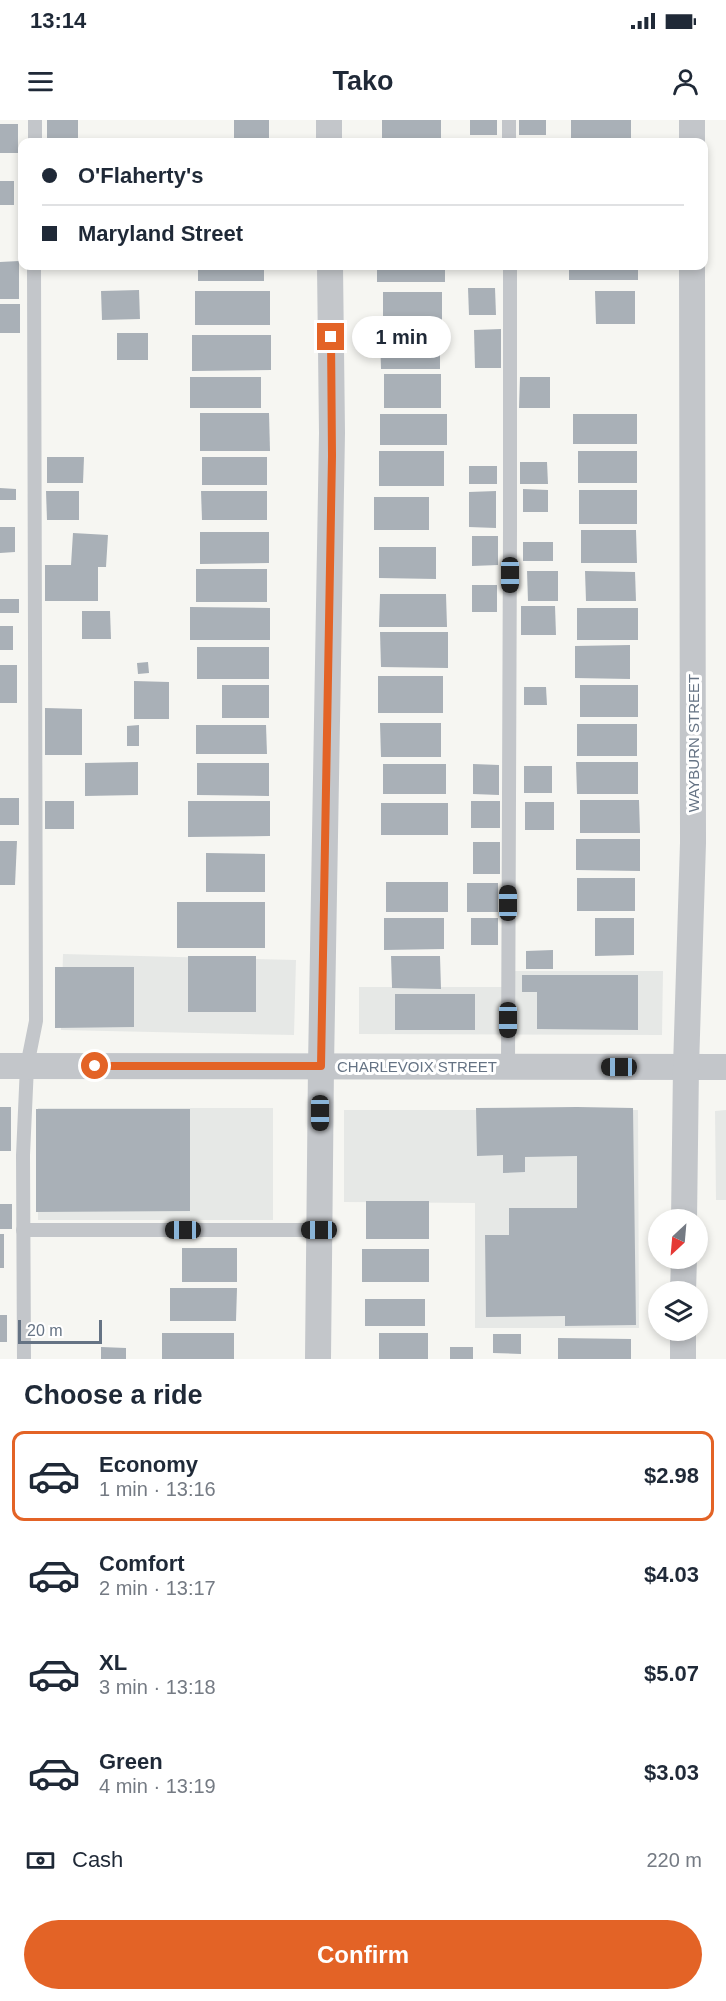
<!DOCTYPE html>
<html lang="en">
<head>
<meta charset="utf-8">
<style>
	:root { --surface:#fff; --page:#f2f2f3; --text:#1f2937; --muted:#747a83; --line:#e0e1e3; --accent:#e36326 }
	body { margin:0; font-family:Helvetica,sans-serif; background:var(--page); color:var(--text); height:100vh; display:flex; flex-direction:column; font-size:22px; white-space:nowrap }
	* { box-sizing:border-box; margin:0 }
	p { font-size:20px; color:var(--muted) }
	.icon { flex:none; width:33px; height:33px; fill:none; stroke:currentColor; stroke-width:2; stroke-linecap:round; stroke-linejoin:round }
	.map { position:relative; height:1239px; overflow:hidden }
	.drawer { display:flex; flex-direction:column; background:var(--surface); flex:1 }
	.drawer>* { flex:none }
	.top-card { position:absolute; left:18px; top:18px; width:690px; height:132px; border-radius:12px; box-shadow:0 3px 9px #0003; display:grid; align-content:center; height:132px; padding:0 24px; background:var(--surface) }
	.needle { width:39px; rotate:206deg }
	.tools { position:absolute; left:648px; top:1089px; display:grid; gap:12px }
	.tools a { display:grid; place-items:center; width:60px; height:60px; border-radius:50%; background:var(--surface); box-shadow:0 3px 9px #0003; font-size:30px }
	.scale { position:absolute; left:18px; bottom:15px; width:84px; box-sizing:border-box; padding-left:6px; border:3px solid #657384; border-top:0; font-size:16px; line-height:21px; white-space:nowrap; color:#657384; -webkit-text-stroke:4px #fff; paint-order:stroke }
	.end { position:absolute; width:27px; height:27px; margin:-14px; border:8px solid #e36326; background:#fff; box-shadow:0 0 0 3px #fff }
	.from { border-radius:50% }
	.bubble { position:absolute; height:42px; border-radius:21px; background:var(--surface); box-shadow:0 3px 9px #0003; font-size:20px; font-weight:800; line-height:42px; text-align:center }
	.car { position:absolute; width:18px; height:36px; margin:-18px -9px; border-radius:8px; box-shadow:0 0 4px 2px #0007; background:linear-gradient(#222 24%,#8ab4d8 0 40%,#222 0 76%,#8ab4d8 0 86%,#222 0) }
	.top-card b { display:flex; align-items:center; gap:21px; height:57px; font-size:22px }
	.top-card b+b { border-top:2px solid var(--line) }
	.top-card i { width:15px; height:15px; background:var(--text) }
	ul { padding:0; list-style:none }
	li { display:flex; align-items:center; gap:18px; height:90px; margin:0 12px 9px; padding:0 12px; border:3px solid transparent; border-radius:12px }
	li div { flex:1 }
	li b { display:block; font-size:22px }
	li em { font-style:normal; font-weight:800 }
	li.current { border-color:var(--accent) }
	li>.icon { width:54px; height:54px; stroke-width:1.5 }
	h2 { padding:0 24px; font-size:27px; line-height:72px }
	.pay { display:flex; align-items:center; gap:15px; height:66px; padding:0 24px; font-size:22px }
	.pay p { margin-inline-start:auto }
	.button { display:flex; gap:12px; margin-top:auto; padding:12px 24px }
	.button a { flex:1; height:69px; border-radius:36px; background:var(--accent); color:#fff; font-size:24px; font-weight:800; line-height:69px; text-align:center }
	.status { display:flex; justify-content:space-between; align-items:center; height:42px; padding:0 30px; background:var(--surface); direction:ltr }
	.status svg { height:16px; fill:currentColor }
	header { display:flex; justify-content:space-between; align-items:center; height:78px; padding:0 24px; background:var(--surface); font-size:27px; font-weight:800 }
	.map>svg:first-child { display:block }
	.built { fill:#e6e8e6 }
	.building { fill:#a9b0b7 }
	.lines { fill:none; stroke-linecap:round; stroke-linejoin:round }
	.service { stroke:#c3c6ca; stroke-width:14 }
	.minor { stroke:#c3c6ca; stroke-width:26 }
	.route { stroke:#e36326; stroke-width:8 }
	.labels { text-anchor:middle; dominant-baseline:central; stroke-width:6; stroke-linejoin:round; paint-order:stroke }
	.street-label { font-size:15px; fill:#657384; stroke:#fff }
</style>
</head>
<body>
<div class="status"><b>13:14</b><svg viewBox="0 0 49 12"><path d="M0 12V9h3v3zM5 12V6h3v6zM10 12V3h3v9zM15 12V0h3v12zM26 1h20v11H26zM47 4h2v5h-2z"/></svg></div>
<header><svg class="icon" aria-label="menu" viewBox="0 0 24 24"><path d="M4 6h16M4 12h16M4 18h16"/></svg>Tako<svg class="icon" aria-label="person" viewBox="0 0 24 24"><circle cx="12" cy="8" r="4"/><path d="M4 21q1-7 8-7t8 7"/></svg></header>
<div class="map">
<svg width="726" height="1239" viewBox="0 0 726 1239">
	<rect width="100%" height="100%" fill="#f6f6f2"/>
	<g class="built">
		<polygon points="63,834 296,840 294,915 61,910"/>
		<polygon points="511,851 663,851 662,915 359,914 359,867 511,867"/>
		<rect x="38" y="988" width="235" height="112"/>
		<polygon points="344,990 638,990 639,1208 475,1208 475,1083 344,1082"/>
		<polygon points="726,990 726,1080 716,1080 715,991"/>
	</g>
	<g class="building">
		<rect x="47" y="0" width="31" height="22"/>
		<rect x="234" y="0" width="35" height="22"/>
		<rect x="382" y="0" width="59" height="22"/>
		<rect x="470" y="0" width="27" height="15"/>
		<rect x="519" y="0" width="27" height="15"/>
		<rect x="571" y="0" width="60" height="22"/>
		<rect x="0" y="4" width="18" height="29"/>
		<rect x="0" y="61" width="14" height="24"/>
		<polygon points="19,141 19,179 0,179 0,142"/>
		<rect x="198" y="146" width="66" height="15"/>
		<rect x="377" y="146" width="68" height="16"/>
		<rect x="569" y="146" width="69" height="14"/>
		<polygon points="468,168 495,168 496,195 469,195"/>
		<polygon points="139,170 140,199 102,200 101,171"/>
		<rect x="195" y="171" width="75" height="34"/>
		<polygon points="595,171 635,171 635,204 596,204"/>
		<rect x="383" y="172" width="59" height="34"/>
		<rect x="0" y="184" width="20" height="29"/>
		<polygon points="501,209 501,248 475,248 474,210"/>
		<rect x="117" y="213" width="31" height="27"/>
		<polygon points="192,215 271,215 271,250 192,251"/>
		<polygon points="380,217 440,217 440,249 381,249"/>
		<rect x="384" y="254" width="57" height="34"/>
		<rect x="190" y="257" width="71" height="31"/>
		<polygon points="520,257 550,257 550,288 519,288"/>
		<polygon points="200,293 269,293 270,331 200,331"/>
		<rect x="380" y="294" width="67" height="31"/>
		<rect x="573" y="294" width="64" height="30"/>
		<rect x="379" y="331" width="65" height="35"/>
		<rect x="578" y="331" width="59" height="32"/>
		<polygon points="47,337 84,337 83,363 47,363"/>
		<rect x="202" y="337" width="65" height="28"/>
		<polygon points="520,342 547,342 548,364 520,364"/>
		<rect x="469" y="346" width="28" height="18"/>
		<polygon points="0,368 16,369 16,380 0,380"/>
		<polygon points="523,369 548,370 548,392 523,392"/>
		<rect x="579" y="370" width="58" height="34"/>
		<polygon points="46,371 79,371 79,400 47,400"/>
		<polygon points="201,371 267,371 267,400 202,400"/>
		<polygon points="496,371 496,408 469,407 469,372"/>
		<rect x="374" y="377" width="55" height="33"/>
		<polygon points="0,407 15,407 15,432 0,433"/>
		<polygon points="581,410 636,410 637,443 581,443"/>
		<polygon points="200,412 269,412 269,443 200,444"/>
		<polygon points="73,413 108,415 106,447 98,447 98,481 45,481 45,445 71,445"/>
		<polygon points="472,416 498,416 498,445 472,446"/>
		<rect x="523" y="422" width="30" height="19"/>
		<polygon points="379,427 436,427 436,459 379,458"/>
		<rect x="196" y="449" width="71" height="33"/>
		<polygon points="527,451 558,451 558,481 528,481"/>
		<polygon points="585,451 635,452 636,481 586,481"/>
		<rect x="472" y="465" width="25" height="27"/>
		<polygon points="380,474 446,474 447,507 379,507"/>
		<rect x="0" y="479" width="19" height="14"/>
		<polygon points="521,486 555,486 556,515 521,515"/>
		<polygon points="190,487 270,488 270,520 190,520"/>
		<rect x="577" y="488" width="61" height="32"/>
		<polygon points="82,491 110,491 111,519 82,519"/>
		<rect x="0" y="506" width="13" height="24"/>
		<polygon points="380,512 448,512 448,548 381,547"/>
		<polygon points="630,525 630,559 575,558 575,526"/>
		<rect x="197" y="527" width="72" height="32"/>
		<polygon points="148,542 149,553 138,554 137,543"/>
		<rect x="0" y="545" width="17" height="38"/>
		<rect x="378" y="556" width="65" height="37"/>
		<polygon points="134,561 169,562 169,599 134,599"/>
		<rect x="222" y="565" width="47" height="33"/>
		<rect x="580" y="565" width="58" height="32"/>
		<polygon points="524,567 546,567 547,585 524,585"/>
		<polygon points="45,588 82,589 82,635 45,635"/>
		<polygon points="380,603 441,603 441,637 381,637"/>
		<rect x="577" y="604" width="60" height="32"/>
		<polygon points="139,605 139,626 127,626 127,606"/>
		<polygon points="196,605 266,605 267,634 196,634"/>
		<polygon points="138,642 138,675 85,676 85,643"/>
		<polygon points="576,642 638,642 638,674 577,674"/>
		<polygon points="197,643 269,643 269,676 197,675"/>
		<rect x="383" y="644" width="63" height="30"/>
		<polygon points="473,644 499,645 499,675 473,674"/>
		<rect x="524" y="646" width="28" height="27"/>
		<rect x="0" y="678" width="19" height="27"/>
		<polygon points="580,680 639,680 640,713 580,713"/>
		<rect x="45" y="681" width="29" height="28"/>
		<polygon points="188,681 270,681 270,716 188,717"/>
		<rect x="471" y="681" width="29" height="27"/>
		<rect x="525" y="682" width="29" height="28"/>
		<rect x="381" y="683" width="67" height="32"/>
		<polygon points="576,719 640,719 640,751 576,750"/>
		<polygon points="0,721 17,721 15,765 0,765"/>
		<rect x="473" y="722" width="27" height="32"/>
		<polygon points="206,733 265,734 265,772 206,772"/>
		<rect x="577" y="758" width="58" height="33"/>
		<rect x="386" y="762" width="62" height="30"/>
		<rect x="467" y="763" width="31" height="29"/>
		<rect x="177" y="782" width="88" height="46"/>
		<polygon points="384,798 444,798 444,829 384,830"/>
		<rect x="471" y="798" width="27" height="27"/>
		<polygon points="595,798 634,798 634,835 595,836"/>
		<polygon points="553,830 553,849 526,849 526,831"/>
		<rect x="188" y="836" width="68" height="56"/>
		<polygon points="391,836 440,836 441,869 392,868"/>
		<polygon points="55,847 134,847 134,907 55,908"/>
		<polygon points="522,855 638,855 638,910 537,909 537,872 522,872"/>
		<rect x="395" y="874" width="80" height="36"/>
		<rect x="0" y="987" width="11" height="44"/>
		<polygon points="577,987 633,988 636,1205 565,1206 565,1196 486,1197 485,1115 509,1115 509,1088 577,1088 577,1036 525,1037 525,1052 503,1053 503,1035 477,1036 476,988"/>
		<polygon points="36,989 190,989 190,1091 36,1092"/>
		<rect x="366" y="1081" width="63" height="38"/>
		<rect x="0" y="1084" width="12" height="25"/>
		<rect x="0" y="1114" width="4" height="34"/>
		<rect x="182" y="1128" width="55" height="34"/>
		<rect x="362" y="1129" width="67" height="33"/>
		<polygon points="170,1168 237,1168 236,1201 170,1201"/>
		<rect x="365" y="1179" width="60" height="27"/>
		<rect x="0" y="1195" width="7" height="27"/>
		<rect x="162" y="1213" width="72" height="26"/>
		<rect x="379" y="1213" width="49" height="26"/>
		<polygon points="493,1214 521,1214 521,1234 493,1233"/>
		<polygon points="558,1218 631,1219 631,1239 558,1239"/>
		<polygon points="101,1227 126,1228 126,1239 101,1239"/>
		<rect x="450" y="1227" width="23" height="12"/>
	</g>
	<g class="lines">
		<g class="service">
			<polyline points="509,0 509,22"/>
			<polyline points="35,22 35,0"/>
			<polyline points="508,947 510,408 510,146"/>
			<polyline points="23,1110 319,1110"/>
			<polyline points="24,1239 23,1035 27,946 36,901 34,146"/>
		</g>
		<g class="minor">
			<polyline points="329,0 329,22"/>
			<polyline points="692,0 692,22"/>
			<polyline points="0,946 726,947"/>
			<polyline points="684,1100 686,947 693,723 692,146"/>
			<polyline points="683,1172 684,1138"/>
			<polyline points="318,1239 321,946 332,313 330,146"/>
			<polyline points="683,1239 683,1210"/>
		</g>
	</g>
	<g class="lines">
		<polyline class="route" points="95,946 321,946 332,336 331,217"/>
	</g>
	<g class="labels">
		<g class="street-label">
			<text transform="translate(693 623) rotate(-90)">WAYBURN STREET</text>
			<text x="417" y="946">CHARLEVOIX STREET</text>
		</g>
	</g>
</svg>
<div class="tools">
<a><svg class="needle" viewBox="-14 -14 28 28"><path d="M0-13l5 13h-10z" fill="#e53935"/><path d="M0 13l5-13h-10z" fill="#747a83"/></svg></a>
<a><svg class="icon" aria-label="layers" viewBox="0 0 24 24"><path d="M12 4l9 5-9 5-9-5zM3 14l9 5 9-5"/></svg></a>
</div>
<div class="scale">20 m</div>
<i class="end from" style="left:95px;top:946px"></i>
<i class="end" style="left:331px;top:217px"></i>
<div class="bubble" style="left:352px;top:196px;width:99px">1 min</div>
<i class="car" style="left:510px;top:455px;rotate:180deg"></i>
<i class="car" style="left:508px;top:783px;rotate:0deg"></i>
<i class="car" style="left:508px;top:900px;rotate:180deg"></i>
<i class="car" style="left:619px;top:947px;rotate:270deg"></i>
<i class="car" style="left:320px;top:993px;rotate:180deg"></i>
<i class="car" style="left:183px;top:1110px;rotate:270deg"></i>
<i class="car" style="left:319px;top:1110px;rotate:270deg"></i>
<div class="top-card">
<b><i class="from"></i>O'Flaherty's</b>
<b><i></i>Maryland Street</b>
</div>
</div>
<section class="drawer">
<h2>Choose a ride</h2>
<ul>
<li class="current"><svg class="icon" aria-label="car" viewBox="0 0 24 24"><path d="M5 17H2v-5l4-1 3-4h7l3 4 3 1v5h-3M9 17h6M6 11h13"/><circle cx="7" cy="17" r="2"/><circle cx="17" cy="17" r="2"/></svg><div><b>Economy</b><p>1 min · 13:16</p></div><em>$2.98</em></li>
<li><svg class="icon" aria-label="car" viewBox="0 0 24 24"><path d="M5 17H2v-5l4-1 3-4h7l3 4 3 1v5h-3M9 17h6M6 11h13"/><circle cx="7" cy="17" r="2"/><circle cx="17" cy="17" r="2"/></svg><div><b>Comfort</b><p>2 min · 13:17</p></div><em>$4.03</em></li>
<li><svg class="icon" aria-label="car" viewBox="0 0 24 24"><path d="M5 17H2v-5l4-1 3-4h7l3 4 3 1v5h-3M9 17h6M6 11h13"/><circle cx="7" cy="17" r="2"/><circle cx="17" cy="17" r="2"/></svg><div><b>XL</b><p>3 min · 13:18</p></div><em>$5.07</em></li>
<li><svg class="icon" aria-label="car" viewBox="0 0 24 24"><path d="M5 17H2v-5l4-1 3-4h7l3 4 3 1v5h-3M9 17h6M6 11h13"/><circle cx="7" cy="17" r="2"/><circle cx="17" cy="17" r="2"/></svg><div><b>Green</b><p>4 min · 13:19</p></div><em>$3.03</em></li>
</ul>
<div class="pay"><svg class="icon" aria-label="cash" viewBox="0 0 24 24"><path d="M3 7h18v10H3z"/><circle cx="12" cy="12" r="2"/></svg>Cash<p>220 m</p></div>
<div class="button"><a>Confirm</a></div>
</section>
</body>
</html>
